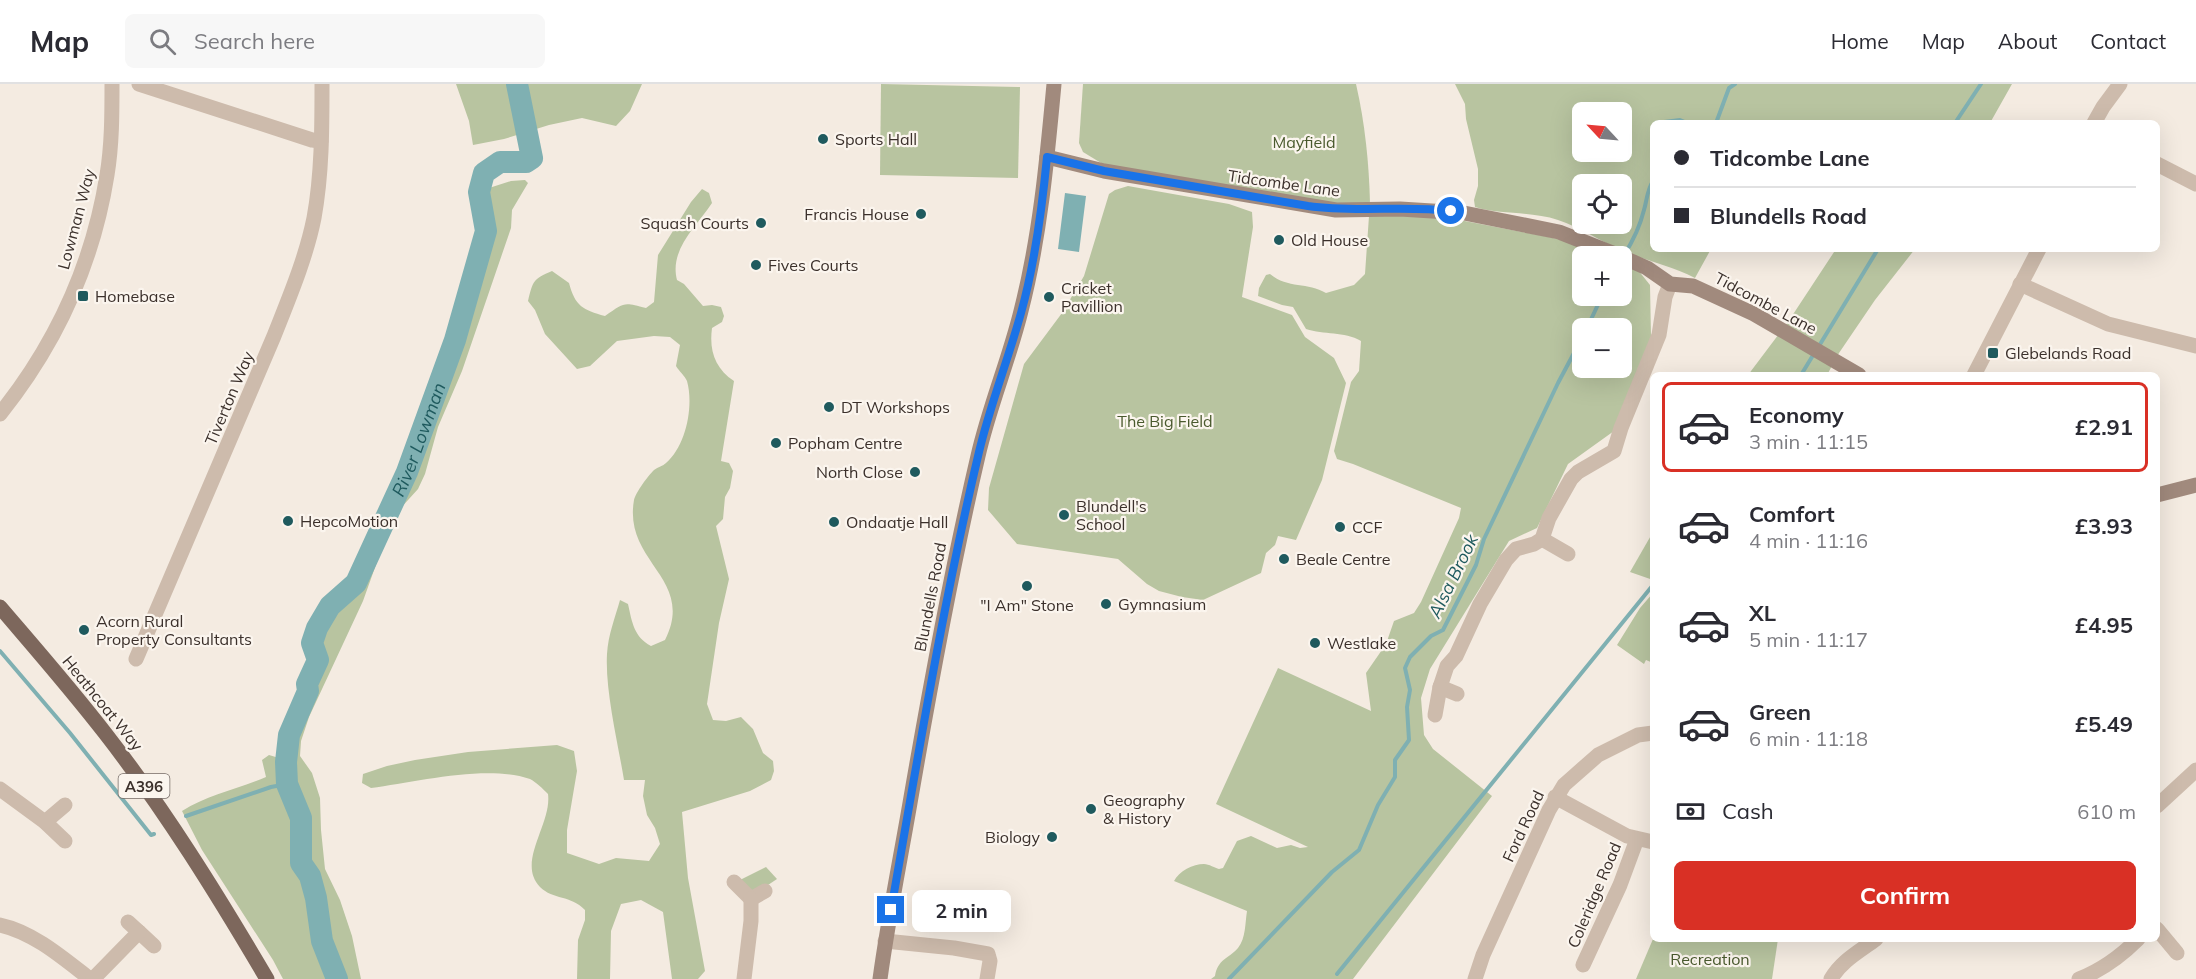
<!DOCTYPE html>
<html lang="en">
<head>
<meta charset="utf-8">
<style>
	:root { --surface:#fff; --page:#f7f7f7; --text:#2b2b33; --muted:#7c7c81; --line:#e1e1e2; --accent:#d93025 }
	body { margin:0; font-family:Mulish,sans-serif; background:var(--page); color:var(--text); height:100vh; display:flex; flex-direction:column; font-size:22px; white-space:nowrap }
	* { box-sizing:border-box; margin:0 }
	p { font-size:20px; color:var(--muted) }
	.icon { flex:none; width:33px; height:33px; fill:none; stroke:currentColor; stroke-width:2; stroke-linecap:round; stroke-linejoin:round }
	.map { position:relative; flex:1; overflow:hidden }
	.details { position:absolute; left:1650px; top:288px; width:510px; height:570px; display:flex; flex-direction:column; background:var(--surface); border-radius:9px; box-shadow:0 6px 24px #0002 }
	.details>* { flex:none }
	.hud { position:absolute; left:1650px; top:36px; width:510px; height:132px; border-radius:9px; box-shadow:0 6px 24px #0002; display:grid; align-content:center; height:132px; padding:0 24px; background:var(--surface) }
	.needle { width:39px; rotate:296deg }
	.controls { position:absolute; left:1572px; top:18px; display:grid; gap:12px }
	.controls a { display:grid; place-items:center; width:60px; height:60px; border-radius:9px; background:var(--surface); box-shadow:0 6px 24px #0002; font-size:30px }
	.end { position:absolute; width:27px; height:27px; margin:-14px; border:8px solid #1a73e8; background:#fff; box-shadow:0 0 0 3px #fff }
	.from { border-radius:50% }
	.bubble { position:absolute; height:42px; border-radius:9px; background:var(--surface); box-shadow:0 6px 24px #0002; font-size:20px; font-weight:700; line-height:42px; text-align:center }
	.hud b { display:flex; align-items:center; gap:21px; height:57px; font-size:22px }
	.hud b+b { border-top:2px solid var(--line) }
	.hud i { width:15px; height:15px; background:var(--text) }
	ul { padding:10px 0 0; list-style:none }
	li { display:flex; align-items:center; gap:18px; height:90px; margin:0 12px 9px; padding:0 12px; border:3px solid transparent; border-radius:9px }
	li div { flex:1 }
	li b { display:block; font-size:22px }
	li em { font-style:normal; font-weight:700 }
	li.current { border-color:var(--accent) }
	li>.icon { width:54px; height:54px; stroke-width:1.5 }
	.pay { display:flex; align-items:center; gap:15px; height:66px; padding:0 24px; font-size:22px }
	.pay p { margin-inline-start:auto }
	.button { display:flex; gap:12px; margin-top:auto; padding:12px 24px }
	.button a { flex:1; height:69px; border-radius:9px; background:var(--accent); color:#fff; font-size:24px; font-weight:700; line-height:69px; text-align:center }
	header { display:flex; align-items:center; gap:36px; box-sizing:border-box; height:84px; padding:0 30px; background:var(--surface); border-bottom:2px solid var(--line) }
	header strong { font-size:28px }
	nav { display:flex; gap:33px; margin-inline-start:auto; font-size:21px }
	.search { width:420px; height:54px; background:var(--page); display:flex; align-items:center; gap:15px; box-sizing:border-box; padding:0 21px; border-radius:9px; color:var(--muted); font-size:22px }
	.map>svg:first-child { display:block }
	.green { fill:#b8c4a0; fill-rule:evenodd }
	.water { fill:#7fb0b2 }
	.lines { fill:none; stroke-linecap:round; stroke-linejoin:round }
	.stream { stroke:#7fb0b2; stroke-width:4 }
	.river { stroke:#7fb0b2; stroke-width:22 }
	.street { stroke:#cdbbac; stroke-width:15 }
	.secondary { stroke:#a18a7d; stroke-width:15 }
	.primary { stroke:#7d675c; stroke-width:15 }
	.route { stroke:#1a73e8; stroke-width:8 }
	.poi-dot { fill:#1f5a5e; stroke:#fbf5ee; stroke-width:2 }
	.labels { text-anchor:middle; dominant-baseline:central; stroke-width:4.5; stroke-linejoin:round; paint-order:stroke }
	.shield { fill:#fbf5ee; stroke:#756b66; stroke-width:1.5 }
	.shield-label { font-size:15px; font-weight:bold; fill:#3b302b }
	.poi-label { font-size:16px; fill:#3b302b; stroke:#fbf5ee; text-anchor:start }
	.park-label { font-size:16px; fill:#4a5a2e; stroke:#fbf5ee }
	.street-label { font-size:16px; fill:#3b302b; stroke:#fbf5ee }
	.water-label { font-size:18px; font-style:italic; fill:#1f5a5e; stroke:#fbf5ee }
</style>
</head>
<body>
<header>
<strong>Map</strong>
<div class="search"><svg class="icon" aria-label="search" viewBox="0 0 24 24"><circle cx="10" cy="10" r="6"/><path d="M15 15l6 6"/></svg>Search here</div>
<nav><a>Home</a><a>Map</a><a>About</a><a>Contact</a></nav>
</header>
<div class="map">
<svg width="2196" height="895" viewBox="0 0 2196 895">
	<rect width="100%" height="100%" fill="#f4ebe1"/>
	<g class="green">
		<polygon points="456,0 642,0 630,27 616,42 582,34 549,41 504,55 473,61 469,37"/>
		<polygon points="881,0 1020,3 1018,94 880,91"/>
		<path d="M1083,0H1356C1365,39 1369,79 1370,119L1335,120L1106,82L1083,68L1079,59Z"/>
		<path d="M1455,0H2012L1990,39H1653V165H1711L1695,194C1672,182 1646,177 1621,166C1600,157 1580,143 1558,136C1532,127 1502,131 1475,123L1474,116L1478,102V85L1466,35L1465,20ZM1582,28H1622V68H1582ZM1582,100H1622V140H1582Z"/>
		<path d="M525,96L528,99L512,126L511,144L462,287L438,343L425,390L418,405L399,426L388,447L363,517L309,633L301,657L300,672L312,689L320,714L321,746L325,785L340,816L352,852L361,895H283L273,876L202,766L182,727C207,711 238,705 266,693L262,676L269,671L279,674L291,673L292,659L311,614L312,602L323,570L320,557L330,531L358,499L408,397L467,233L488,159L490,136L486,120L489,104L511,97Z"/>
		<polygon points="1128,102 1229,120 1252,128 1253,143 1242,213 1292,231 1305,253 1334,274 1346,299 1322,396 1296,456 1278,452 1275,461 1266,469 1261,489 1203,516 1182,513 1159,507 1147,500 1118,475 1017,460 988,426 989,404 1024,280 1062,229 1084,192 1109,110 1115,106"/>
		<path d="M702,105L709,109L712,119C697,142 669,165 677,196L684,200L703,222L712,221L721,223L724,232L722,238L712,244C709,267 715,284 734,297L721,377L729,379L733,387L730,404L725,413L723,435L716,442L729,495L719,539L707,620L713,636L726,637L741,633L753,645L763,669L773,677L774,687L771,696L750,707L682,728L688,794L705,887L698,895H672L663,828L641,816L621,820L611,847L610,895H577L578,856L585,836V826C571,811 553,816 540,803C516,778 552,740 548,710C543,705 536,698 530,695C487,680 416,698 371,704L362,699L363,690L387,682L415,676L468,668L557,661L574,667L577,687L567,746V769L599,780L616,774L649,777L660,760L655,744L647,731L643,712L645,696H624C618,659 605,607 607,570C608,551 615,534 620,516L628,520C632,538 634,553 651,562L665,556C696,494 623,479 634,416C636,408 648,392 654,386C658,383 663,382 666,379C686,362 694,322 687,297C685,292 679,287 676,282L680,261L670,253L654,252L617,257L590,282L577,285L545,250L535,226L528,217C533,197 533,195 552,187L569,199C575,222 583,226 605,232C625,218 623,218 646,224L654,218L658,171L691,118Z"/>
		<path d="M1410,131L1449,134L1549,153L1565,157L1602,172H1582V212H1622V180L1638,186L1650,201L1651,253L1614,347L1568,380L1537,444L1509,457L1430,585L1421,614L1424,651L1433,665L1492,712L1353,895H1211L1215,892C1218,875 1228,875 1238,864C1246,854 1245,839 1247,827L1174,797C1179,787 1193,780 1204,780C1209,780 1215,784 1219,785L1223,784L1237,757L1251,752L1277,764L1291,761L1300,764L1308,763L1216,720L1278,584L1371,627L1366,589L1386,560L1394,537L1414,529L1421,518L1459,434L1461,424L1353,380L1337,375L1334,367L1351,298L1359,287L1361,257C1344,247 1324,251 1306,245L1293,223L1282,221L1258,212L1259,204L1266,191L1270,190C1288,205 1308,198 1326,209L1354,201L1365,190L1369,132ZM1582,244H1622V284H1582Z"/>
		<polygon points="1836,165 1915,165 1875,216 1839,269 1827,291 1748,291 1788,238"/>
		<polygon points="1653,448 1653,496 1630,488"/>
		<polygon points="1653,509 1653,579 1646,576 1644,580 1617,561 1640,524"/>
		<polygon points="766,783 777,795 759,807 745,807 738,797"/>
		<polygon points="1653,855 1778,855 1772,895 1636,895"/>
	</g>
	<polygon class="water" points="1065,109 1086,112 1079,168 1058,165"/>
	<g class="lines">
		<g class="stream">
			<polyline points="1656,39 1680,36 1687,39"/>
			<polyline points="1716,39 1729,4 1735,0"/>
			<polyline points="1955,39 1981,0"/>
			<path d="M1624,171C1633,157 1640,142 1644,126C1647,116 1647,106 1653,97"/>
			<polyline points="1587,244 1602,212"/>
			<polyline points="1819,262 1878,165"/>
			<polyline points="1801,291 1815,268"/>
			<polyline points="0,567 70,649 151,751 154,750"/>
			<polyline points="186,732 271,703 287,700"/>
			<polyline points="1337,890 1653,501"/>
			<polyline points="1229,895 1332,788 1359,766 1378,721 1395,693 1395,676 1409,656 1407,623 1410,606 1405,584 1410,573 1431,552 1443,546 1476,481 1484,455 1558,299 1582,254"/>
		</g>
		<path class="river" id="s1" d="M337,895L322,857L316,814L310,792L301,779V734L287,700L286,678L289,651L308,607L307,600L318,576L312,559L317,544L330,522L356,499L407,388L455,256L486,147L479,108L484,89L500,78H526L532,74L517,0"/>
		<g class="street">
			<polyline points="139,0 312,56 321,57"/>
			<polyline points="2094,39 2103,23 2120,0"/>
			<polyline points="2157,80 2196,100"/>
			<polyline points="2020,200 2108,240 2196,262"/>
			<polyline points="1974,291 2039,165"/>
			<path d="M0,330C56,260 93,179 107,91C112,61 112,30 112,0"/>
			<polyline points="1542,455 1568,470"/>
			<path d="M136,575L274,252C289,214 306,174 314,134C322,90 322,44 322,0"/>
			<polyline points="1457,610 1440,603 1447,582 1456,572 1480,520 1506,476 1516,465 1534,460 1542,455 1549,434 1571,395 1578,388 1614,367 1621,344 1659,251 1665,213 1670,200"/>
			<polyline points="1435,631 1440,603"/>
			<polyline points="0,705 45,738 65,757"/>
			<polyline points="1555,713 1627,752 1653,758"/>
			<polyline points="2157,722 2196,686"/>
			<polyline points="45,738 65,721"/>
			<polyline points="734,798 751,815 765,807"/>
			<path d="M0,841C33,848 63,874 90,895"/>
			<polyline points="2157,845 2177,869"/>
			<polyline points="139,848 154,862"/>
			<polyline points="885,857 954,864 988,870 990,877 987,895"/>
			<polyline points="1583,881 1620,801 1637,755"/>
			<polyline points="93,895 139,848 128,838"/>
			<polyline points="744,895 751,837 751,815"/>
			<polyline points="1475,895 1483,871 1549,726 1564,701 1598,671 1638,651 1653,649"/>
			<path d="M1831,895C1841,877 1860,867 1876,855"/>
			<path d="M2079,895C2102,886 2121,872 2138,855"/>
		</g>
		<g class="secondary">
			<polyline points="1047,73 1104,87 1336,126 1400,125 1464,129 1559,148 1620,172"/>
			<polyline points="1622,173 1647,184 1670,200 1693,202 1754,230 1859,291"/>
			<polyline points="2157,411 2196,401"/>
			<path d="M880,895C888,836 900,777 910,719C930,603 951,487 978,372C989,323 1009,276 1021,227C1040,153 1047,76 1054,0"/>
		</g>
		<path class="primary" d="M0,523C35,564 71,605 105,649C165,726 217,810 267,895"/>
	</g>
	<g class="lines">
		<path class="route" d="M891,826C918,673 943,519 979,368C990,321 1008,276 1021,229C1035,179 1042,125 1047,73L1104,87L1308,122C1356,129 1404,121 1451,127"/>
	</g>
	<g class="poi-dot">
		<circle cx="823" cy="55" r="6"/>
		<circle cx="921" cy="130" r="6"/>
		<circle cx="761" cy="139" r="6"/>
		<circle cx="1279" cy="156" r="6"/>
		<circle cx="756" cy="181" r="6"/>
		<rect x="77" y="206" width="12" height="12" rx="3"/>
		<circle cx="1049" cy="213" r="6"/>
		<rect x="1987" y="263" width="12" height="12" rx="3"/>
		<circle cx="829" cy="323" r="6"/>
		<circle cx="776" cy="359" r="6"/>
		<circle cx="915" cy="388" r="6"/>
		<circle cx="1064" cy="431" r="6"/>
		<circle cx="288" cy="437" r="6"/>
		<circle cx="834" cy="438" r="6"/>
		<circle cx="1340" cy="443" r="6"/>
		<circle cx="1284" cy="475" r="6"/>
		<circle cx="1027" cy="502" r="6"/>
		<circle cx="1106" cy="520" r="6"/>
		<circle cx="84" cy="546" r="6"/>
		<circle cx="1315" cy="559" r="6"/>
		<circle cx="1091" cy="725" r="6"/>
		<circle cx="1052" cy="753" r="6"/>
	</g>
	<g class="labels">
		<rect class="shield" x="118.5" y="690" width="51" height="24" rx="4.5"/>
		<g class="shield-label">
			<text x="144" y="702">A396</text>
		</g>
		<g class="poi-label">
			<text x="835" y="55">Sports Hall</text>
			<text x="909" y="130" text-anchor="end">Francis House</text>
			<text x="749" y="139" text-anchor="end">Squash Courts</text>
			<text x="1291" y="156">Old House</text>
			<text x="768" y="181">Fives Courts</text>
			<text x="1061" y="204">Cricket<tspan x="1061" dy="18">Pavillion</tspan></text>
			<text x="95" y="212">Homebase</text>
			<text x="2005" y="269">Glebelands Road</text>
			<text x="841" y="323">DT Workshops</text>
			<text x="788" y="359">Popham Centre</text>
			<text x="903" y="388" text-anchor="end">North Close</text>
			<text x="1076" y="422">Blundell's<tspan x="1076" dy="18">School</tspan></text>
			<text x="300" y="437">HepcoMotion</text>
			<text x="846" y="438">Ondaatje Hall</text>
			<text x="1352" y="443">CCF</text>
			<text x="1296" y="475">Beale Centre</text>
			<text x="1118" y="520">Gymnasium</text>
			<text x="1027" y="521" text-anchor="middle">"I Am" Stone</text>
			<text x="96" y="537">Acorn Rural<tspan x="96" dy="18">Property Consultants</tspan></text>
			<text x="1327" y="559">Westlake</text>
			<text x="1103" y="716">Geography<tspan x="1103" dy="18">&amp; History</tspan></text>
			<text x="1040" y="753" text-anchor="end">Biology</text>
		</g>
		<g class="park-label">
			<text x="1304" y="58">Mayfield</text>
			<text x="1165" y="337">The Big Field</text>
			<text x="1710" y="875">Recreation</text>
		</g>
		<g class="street-label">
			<text transform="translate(1284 99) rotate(8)">Tidcombe Lane</text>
			<text transform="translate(76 135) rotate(-75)">Lowman Way</text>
			<text transform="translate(1766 219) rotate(28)">Tidcombe Lane</text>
			<text transform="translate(229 314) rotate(-67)">Tiverton Way</text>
			<text transform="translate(930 513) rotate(-79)">Blundells Road</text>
			<text transform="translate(103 619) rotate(51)">Heathcoat Way</text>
			<text transform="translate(1523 742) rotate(-65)">Ford Road</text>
			<text transform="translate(1594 811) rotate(-67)">Coleridge Road</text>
		</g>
		<g class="water-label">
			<text stroke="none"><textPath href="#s1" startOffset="586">River Lowman</textPath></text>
			<text transform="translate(1453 492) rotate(-64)">Alsa Brook</text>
		</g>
	</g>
</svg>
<div class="controls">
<a><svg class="needle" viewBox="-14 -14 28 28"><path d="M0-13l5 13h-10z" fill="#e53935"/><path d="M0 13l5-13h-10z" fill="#7c7c81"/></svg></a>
<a><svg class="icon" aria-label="locate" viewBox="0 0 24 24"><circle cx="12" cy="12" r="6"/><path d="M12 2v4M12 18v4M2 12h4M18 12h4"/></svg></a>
<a>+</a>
<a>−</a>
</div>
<i class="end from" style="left:1451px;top:127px"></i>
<i class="end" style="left:891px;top:826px"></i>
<div class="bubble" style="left:912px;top:806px;width:99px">2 min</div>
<div class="hud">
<b><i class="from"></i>Tidcombe Lane</b>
<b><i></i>Blundells Road</b>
</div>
<section class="details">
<ul>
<li class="current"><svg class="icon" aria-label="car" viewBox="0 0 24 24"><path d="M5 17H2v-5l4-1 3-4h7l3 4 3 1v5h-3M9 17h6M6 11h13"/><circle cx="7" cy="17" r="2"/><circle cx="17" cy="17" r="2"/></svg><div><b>Economy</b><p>3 min · 11:15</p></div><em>£2.91</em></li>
<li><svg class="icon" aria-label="car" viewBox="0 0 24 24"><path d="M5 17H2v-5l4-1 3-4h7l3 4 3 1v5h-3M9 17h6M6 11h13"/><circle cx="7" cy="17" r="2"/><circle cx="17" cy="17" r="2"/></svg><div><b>Comfort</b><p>4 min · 11:16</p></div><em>£3.93</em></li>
<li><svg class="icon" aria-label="car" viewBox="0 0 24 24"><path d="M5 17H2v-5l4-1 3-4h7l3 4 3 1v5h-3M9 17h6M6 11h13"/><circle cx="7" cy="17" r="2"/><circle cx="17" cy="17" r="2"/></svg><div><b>XL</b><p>5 min · 11:17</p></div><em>£4.95</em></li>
<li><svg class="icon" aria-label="car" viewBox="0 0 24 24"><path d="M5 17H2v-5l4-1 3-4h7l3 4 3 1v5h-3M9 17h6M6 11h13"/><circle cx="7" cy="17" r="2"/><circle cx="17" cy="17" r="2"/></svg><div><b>Green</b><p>6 min · 11:18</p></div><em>£5.49</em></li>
</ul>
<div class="pay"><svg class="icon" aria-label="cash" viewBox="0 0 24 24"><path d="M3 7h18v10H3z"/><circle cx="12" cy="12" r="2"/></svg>Cash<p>610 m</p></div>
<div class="button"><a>Confirm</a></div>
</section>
</div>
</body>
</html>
